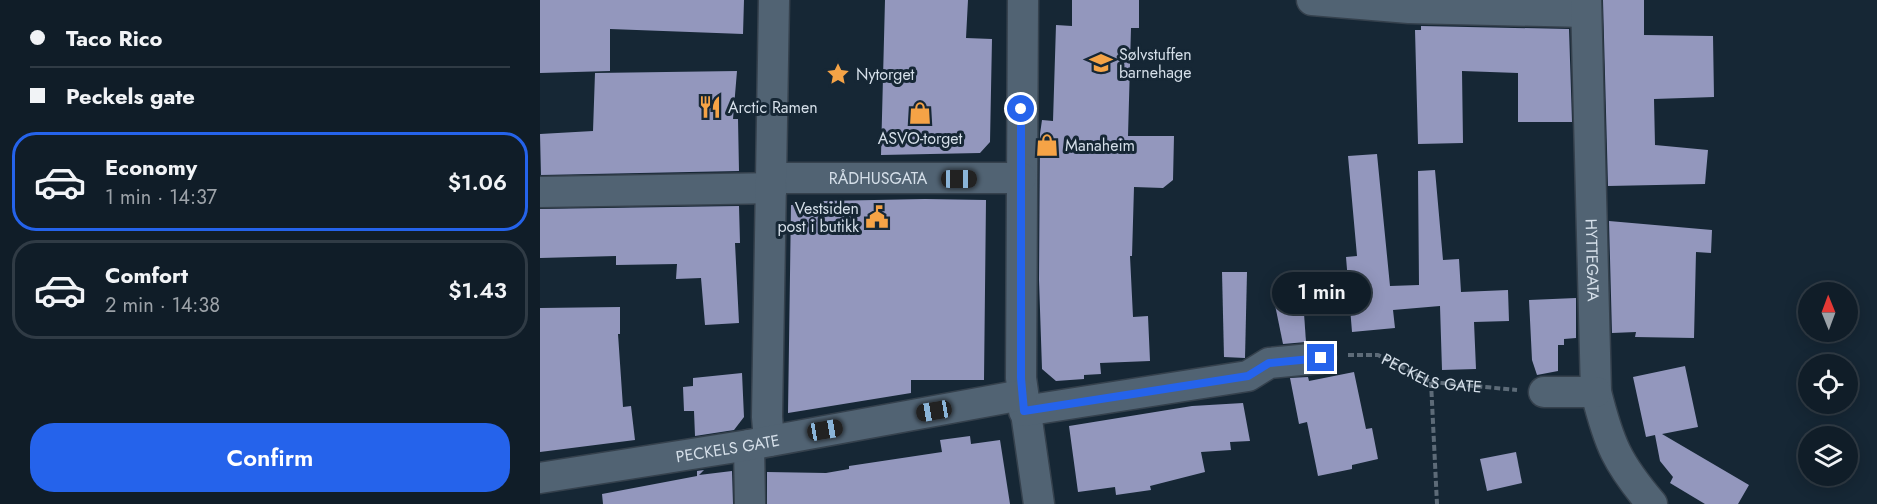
<!DOCTYPE html>
<html lang="en">
<head>
<meta charset="utf-8">
<style>
	:root { --surface:#101d28; --page:#1e2a34; --text:#f1f3f6; --muted:#9ca2a8; --line:#303b45; --accent:#2563eb }
	body { margin:0; font-family:Jost,sans-serif; background:var(--page); color:var(--text); height:100vh; display:flex; flex-direction:column; font-size:22px; white-space:nowrap }
	* { box-sizing:border-box; margin:0 }
	p { font-size:20px; color:var(--muted) }
	.icon { flex:none; width:33px; height:33px; fill:none; stroke:currentColor; stroke-width:2; stroke-linecap:round; stroke-linejoin:round }
	.map { position:relative; flex:1; overflow:hidden }
	.details { display:flex; flex-direction:column; background:var(--surface); width:540px }
	.details>* { flex:none }
	.banner { display:grid; align-content:center; height:132px; padding:0 30px; background:var(--surface) }
	.needle { width:39px; rotate:359deg }
	.controls { position:absolute; left:1258px; top:282px; display:grid; gap:12px }
	.controls a { display:grid; place-items:center; width:60px; height:60px; border-radius:50%; background:var(--surface); box-shadow:0 3px 15px #0003,0 0 0 2px var(--line); font-size:30px }
	.end { position:absolute; width:27px; height:27px; margin:-14px; border:8px solid #2563eb; background:#fff; box-shadow:0 0 0 3px #fff }
	.from { border-radius:50% }
	.bubble { position:absolute; height:42px; border-radius:21px; background:var(--surface); box-shadow:0 3px 15px #0003,0 0 0 2px var(--line); font-size:20px; font-weight:600; line-height:42px; text-align:center }
	.car { position:absolute; width:18px; height:36px; margin:-18px -9px; border-radius:8px; box-shadow:0 0 4px 2px #0007; background:linear-gradient(#222 24%,#8ab4d8 0 40%,#222 0 76%,#8ab4d8 0 86%,#222 0) }
	.banner b { display:flex; align-items:center; gap:21px; height:57px; font-size:22px }
	.banner b+b { border-top:2px solid var(--line) }
	.banner i { width:15px; height:15px; background:var(--text) }
	ul { padding:0; list-style:none }
	li { display:flex; align-items:center; gap:18px; height:99px; margin:0 12px 9px; padding:0 18px; border:3px solid var(--line); border-radius:24px }
	li div { flex:1 }
	li b { display:block; font-size:22px }
	li em { font-style:normal; font-weight:600 }
	li.current { border-color:var(--accent) }
	li>.icon { width:54px; height:54px; stroke-width:1.5 }
	.cta { display:flex; gap:12px; margin-top:auto; padding:12px 30px }
	.cta a { flex:1; height:69px; border-radius:24px; background:var(--accent); color:#fff; font-size:24px; font-weight:600; line-height:69px; text-align:center }
	main { display:flex; flex:1; min-height:0 }
	.map>svg:first-child { display:block }
	.building { fill:#9397bd }
	.lines { fill:none; stroke-linecap:round; stroke-linejoin:round }
	.street-casing { stroke:#35414d; stroke-width:33 }
	.path { stroke:#5d6b78; stroke-width:4; stroke-dasharray:6 3; stroke-linecap:butt }
	.street { stroke:#516373; stroke-width:30 }
	.route { stroke:#2563eb; stroke-width:8 }
	.labels { text-anchor:middle; dominant-baseline:central; stroke-width:6; stroke-linejoin:round; paint-order:stroke }
	.poi-label { font-size:16px; fill:#d5dfe9; stroke:#162735; text-anchor:start }
	.street-label { font-size:16px; fill:#d5dfe9; stroke:#162735 }
</style>
</head>
<body>
<main>
<section class="details">
<div class="banner">
<b><i class="from"></i>Taco Rico</b>
<b><i></i>Peckels gate</b>
</div>
<ul>
<li class="current"><svg class="icon" aria-label="car" viewBox="0 0 24 24"><path d="M5 17H2v-5l4-1 3-4h7l3 4 3 1v5h-3M9 17h6M6 11h13"/><circle cx="7" cy="17" r="2"/><circle cx="17" cy="17" r="2"/></svg><div><b>Economy</b><p>1 min · 14:37</p></div><em>$1.06</em></li>
<li><svg class="icon" aria-label="car" viewBox="0 0 24 24"><path d="M5 17H2v-5l4-1 3-4h7l3 4 3 1v5h-3M9 17h6M6 11h13"/><circle cx="7" cy="17" r="2"/><circle cx="17" cy="17" r="2"/></svg><div><b>Comfort</b><p>2 min · 14:38</p></div><em>$1.43</em></li>
</ul>
<div class="cta"><a>Confirm</a></div>
</section>
<div class="map">
<svg width="1337" height="504" viewBox="0 0 1337 504">
	<rect width="100%" height="100%" fill="#162735"/>
	<g class="building">
		<polygon points="0,0 204,0 203,34 70,29 70,71 0,73"/>
		<polygon points="345,0 428,0 426,38 452,39 450,142 440,153 341,155"/>
		<polygon points="532,0 599,0 599,28 591,28 588,136 634,136 633,180 623,188 594,187 592,256 590,256 593,317 608,316 610,361 560,363 561,374 544,375 544,379 516,381 502,369 499,280 500,134 502,120 513,121 516,25 532,26"/>
		<polygon points="1063,0 1104,0 1104,35 1173,36 1174,97 1114,99 1115,145 1168,150 1165,184 1068,186"/>
		<polygon points="881,26 1029,29 1032,122 978,122 978,73 922,71 923,143 878,144 875,30 881,30"/>
		<polygon points="197,71 193,119 198,119 199,171 1,175 0,134 53,131 55,73"/>
		<polygon points="837,154 850,286 879,285 878,171 895,170 903,260 919,259 921,292 968,290 969,321 934,322 936,369 902,370 900,306 853,310 855,328 812,332 806,257 817,256 808,156"/>
		<polygon points="385,199 446,200 444,380 371,380 371,393 248,413 251,205 283,206 283,201"/>
		<polygon points="199,206 200,243 195,243 199,323 165,325 161,278 136,279 137,264 76,265 76,256 0,258 0,209"/>
		<polygon points="1069,221 1172,230 1171,253 1156,252 1154,338 1095,337 1096,332 1072,333"/>
		<polygon points="682,272 707,272 705,358 684,357"/>
		<polygon points="1036,298 1036,338 1024,339 1024,345 1018,345 1018,371 997,375 992,360 989,300"/>
		<polygon points="763,299 766,342 743,344 734,300"/>
		<polygon points="80,307 80,334 78,334 83,407 91,406 95,440 0,452 0,308"/>
		<polygon points="1145,366 1158,427 1122,434 1209,485 1198,504 1165,504 1130,483 1133,477 1120,461 1115,435 1106,437 1093,377"/>
		<polygon points="814,372 826,429 832,428 838,459 812,465 812,469 778,476 767,422 759,424 750,378 768,377 769,381"/>
		<polygon points="202,373 204,417 194,430 155,436 154,411 144,411 143,387 153,386 153,378"/>
		<polygon points="703,403 710,441 690,442 691,450 661,452 665,472 610,486 611,490 576,495 575,487 538,492 529,426 652,406"/>
		<polygon points="430,436 431,444 460,440 470,504 227,504 227,472 286,473 309,469 309,466 402,452 400,440"/>
		<polygon points="976,452 982,483 947,491 940,459"/>
		<polygon points="164,470 159,475 192,471 193,504 63,504 62,494 157,476 157,471"/>
	</g>
	<g class="lines">
		<g class="street-casing">
			<g id="street">
				<polyline points="483,0 481,378 499,504"/>
				<polyline points="772,0 869,8 1046,12"/>
				<path id="s2" d="M1046,0L1056,392C1069,444 1077,463 1112,504"/>
				<path id="s3" d="M232,178H481"/>
				<polyline points="0,192 232,188"/>
				<polyline points="1004,392 1056,392"/>
				<polyline points="484,411 708,376 729,363 781,358"/>
				<polyline points="229,441 227,417 234,0"/>
				<polyline points="209,445 210,504"/>
				<path id="s4" d="M0,478L209,445L482,395"/>
			</g>
		</g>
		<g class="path">
			<path id="s1" d="M808,355H838L891,382L977,390"/>
			<polyline points="891,382 897,504"/>
		</g>
		<use href="#street" class="street"/>
	</g>
	<g class="lines">
		<polyline class="route" points="481,109 481,378 484,411 708,376 729,363 781,358"/>
	</g>
	<defs>
		<g id="school-bare" transform="scale(1.8)"><path d="M0-5L7-2L0 1L-7-2ZM-4 1L0 2.5L4 1V4Q0 6-4 4Z" fill="#f5a346" stroke="#162735" stroke-width="2.5" paint-order="stroke"/></g>
		<g id="sight-bare" transform="scale(1.8)"><path d="M0-6L1.8-2.2L6-1.7L2.9 1.2L3.7 5.4L0 3.3L-3.7 5.4L-2.9 1.2L-6-1.7L-1.8-2.2Z" fill="#f5a346" stroke="#162735" stroke-width="2.5" paint-order="stroke"/></g>
		<g id="restaurant-bare" transform="scale(1.8)"><path d="M-5-6h1v4h1v-4h1v4h1v-4h1v5L-1.5 .5V6h-2V.5L-5-1ZM5-6V6H3V1.5H1.5Q1.5-4 5-6Z" fill="#f5a346" stroke="#162735" stroke-width="2.5" paint-order="stroke"/></g>
		<g id="shop-bare" transform="scale(1.8)"><path d="M-5-2.5h2.3a2.7 3.5 0 0 1 5.4 0H5L5.5 6h-11ZM-1.5-2.5h3a1.5 2.3 0 0 0-3 0Z" fill="#f5a346" stroke="#162735" stroke-width="2.5" paint-order="stroke"/></g>
		<g id="civic-bare" transform="scale(1.8)"><path d="M-.6-6.5H3V-4.5H.6V-3L4-1V1h2V6H-6V1h2V-1L-.6-3ZM-1.2 2.5V6h2.4V2.5Z" fill="#f5a346" stroke="#162735" stroke-width="2.5" paint-order="stroke"/></g>
	</defs>
	<g fill-rule="evenodd">
		<use href="#school-bare" x="561" y="63"/>
		<use href="#sight-bare" x="298" y="74"/>
		<use href="#restaurant-bare" x="170" y="107"/>
		<use href="#shop-bare" x="380" y="113"/>
		<use href="#shop-bare" x="507" y="145"/>
		<use href="#civic-bare" x="337" y="217"/>
	</g>
	<g class="labels">
		<g class="poi-label">
			<text x="579" y="54">Sølvstuffen<tspan x="579" dy="18">barnehage</tspan></text>
			<text x="316" y="74">Nytorget</text>
			<text x="188" y="107">Arctic Ramen</text>
			<text x="380" y="138" text-anchor="middle">ASVO-torget</text>
			<text x="525" y="145">Manaheim</text>
			<text x="319" y="208" text-anchor="end">Vestsiden<tspan x="319" dy="18">post i butikk</tspan></text>
		</g>
		<g class="street-label">
			<text stroke="none"><textPath href="#s3" startOffset="106">RÅDHUSGATA</textPath></text>
			<text stroke="none"><textPath href="#s2" startOffset="260">HYTTEGATA</textPath></text>
			<text stroke="none"><textPath href="#s1" startOffset="88">PECKELS GATE</textPath></text>
			<text stroke="none"><textPath href="#s4" startOffset="190">PECKELS GATE</textPath></text>
		</g>
	</g>
</svg>
<div class="controls">
<a><svg class="needle" viewBox="-14 -14 28 28"><path d="M0-13l5 13h-10z" fill="#e53935"/><path d="M0 13l5-13h-10z" fill="#9ca2a8"/></svg></a>
<a><svg class="icon" aria-label="locate" viewBox="0 0 24 24"><circle cx="12" cy="12" r="6"/><path d="M12 2v4M12 18v4M2 12h4M18 12h4"/></svg></a>
<a><svg class="icon" aria-label="layers" viewBox="0 0 24 24"><path d="M12 4l9 5-9 5-9-5zM3 14l9 5 9-5"/></svg></a>
</div>
<i class="end from" style="left:481px;top:109px"></i>
<i class="end" style="left:781px;top:358px"></i>
<div class="bubble" style="left:732px;top:272px;width:99px">1 min</div>
<i class="car" style="left:419px;top:179px;rotate:90deg"></i>
<i class="car" style="left:394px;top:411px;rotate:260deg"></i>
<i class="car" style="left:285px;top:430px;rotate:80deg"></i>
</div>
</main>
</body>
</html>
